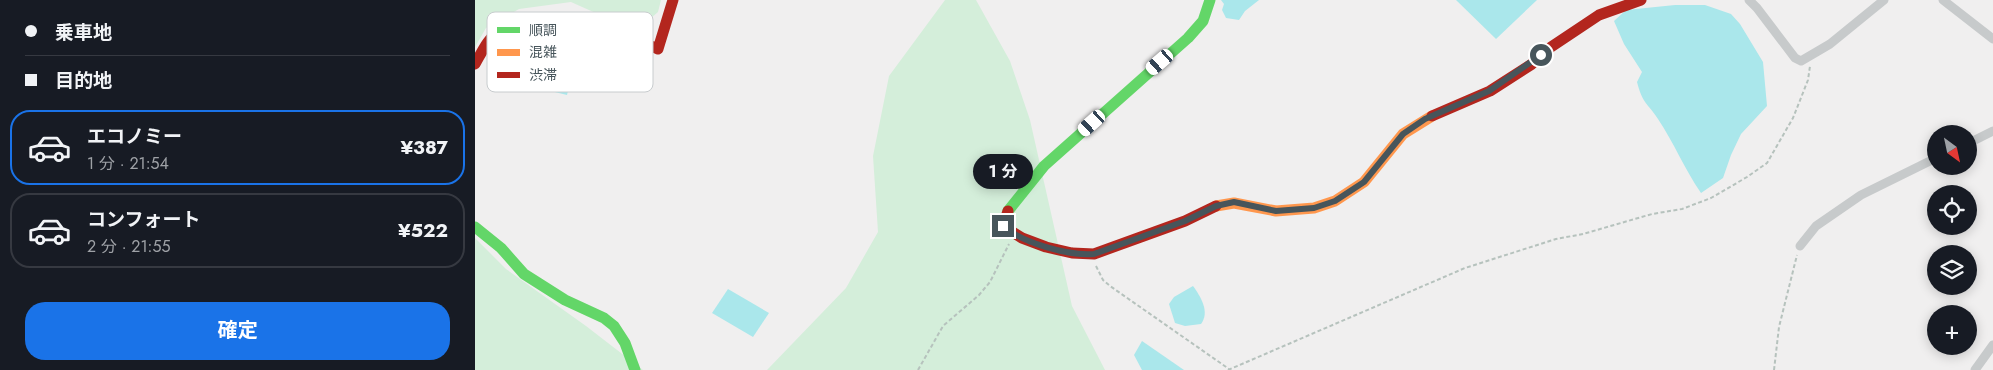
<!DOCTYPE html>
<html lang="ja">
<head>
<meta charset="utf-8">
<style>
	:root { --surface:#171b24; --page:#20242c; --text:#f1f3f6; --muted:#9ea1a6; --line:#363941; --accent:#1a73e8 }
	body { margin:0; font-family:Jost,"Noto Sans JP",sans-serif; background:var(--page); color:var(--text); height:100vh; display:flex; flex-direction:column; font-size:19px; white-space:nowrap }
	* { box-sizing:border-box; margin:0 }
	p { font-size:16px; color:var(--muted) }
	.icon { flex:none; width:28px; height:28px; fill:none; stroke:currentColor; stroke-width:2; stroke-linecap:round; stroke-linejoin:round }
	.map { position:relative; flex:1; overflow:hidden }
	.sheet { display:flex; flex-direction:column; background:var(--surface); width:475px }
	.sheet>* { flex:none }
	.hud { display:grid; align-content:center; height:110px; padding:0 25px; background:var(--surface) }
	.needle { width:32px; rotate:147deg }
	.fabs { position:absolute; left:1452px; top:125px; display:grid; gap:10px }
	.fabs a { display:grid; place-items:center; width:50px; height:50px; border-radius:50%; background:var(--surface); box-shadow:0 2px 12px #0003; font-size:25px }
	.end { position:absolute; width:22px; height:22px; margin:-11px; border:6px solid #47555b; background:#fff; box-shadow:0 0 0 2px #fff }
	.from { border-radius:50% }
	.bubble { position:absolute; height:35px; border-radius:18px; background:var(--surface); box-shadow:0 2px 12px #0003; font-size:16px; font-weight:700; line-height:35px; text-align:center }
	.car { position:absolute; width:15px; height:30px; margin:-15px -8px; border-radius:6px; box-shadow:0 0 4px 1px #0007; background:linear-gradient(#fff 24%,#345 0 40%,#fff 0 76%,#345 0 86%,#fff 0) }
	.hud b { display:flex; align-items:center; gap:18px; height:48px; font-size:19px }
	.hud b+b { border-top:1px solid var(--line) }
	.hud i { width:12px; height:12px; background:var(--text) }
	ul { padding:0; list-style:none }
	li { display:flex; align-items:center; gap:15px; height:75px; margin:0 10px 8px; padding:0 15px; border:2px solid var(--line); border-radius:20px }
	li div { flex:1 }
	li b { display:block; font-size:19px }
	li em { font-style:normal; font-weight:700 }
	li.current { border-color:var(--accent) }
	li>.icon { width:45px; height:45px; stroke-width:1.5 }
	.primary-button { display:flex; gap:10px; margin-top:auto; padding:10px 25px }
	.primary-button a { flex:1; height:58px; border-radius:20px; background:var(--accent); color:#fff; font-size:20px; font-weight:700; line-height:58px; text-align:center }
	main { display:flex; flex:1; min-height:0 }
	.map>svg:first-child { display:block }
	.green { fill:#d4eeda }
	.water { fill:#aae7eb }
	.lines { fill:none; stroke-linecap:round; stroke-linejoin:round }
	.path { stroke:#b6c2bd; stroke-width:2; stroke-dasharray:4 2.5; stroke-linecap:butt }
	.street { stroke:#c7cacb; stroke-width:9 }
	.fast { stroke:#63d668; stroke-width:11 }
	.slow { stroke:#ff974d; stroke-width:11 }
	.jam { stroke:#b3261e; stroke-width:11 }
	.route { stroke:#47555b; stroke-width:6 }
	.key { fill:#fff; stroke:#c8ccce; stroke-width:1 }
	.key-label { font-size:14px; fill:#47555b }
</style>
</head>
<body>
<main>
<section class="sheet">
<div class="hud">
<b><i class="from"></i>乗車地</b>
<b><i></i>目的地</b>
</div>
<ul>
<li class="current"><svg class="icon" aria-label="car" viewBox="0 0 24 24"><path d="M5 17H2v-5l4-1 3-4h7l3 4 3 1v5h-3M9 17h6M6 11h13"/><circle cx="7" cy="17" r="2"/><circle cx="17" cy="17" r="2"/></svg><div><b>エコノミー</b><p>1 分 · 21:54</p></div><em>¥387</em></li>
<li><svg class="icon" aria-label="car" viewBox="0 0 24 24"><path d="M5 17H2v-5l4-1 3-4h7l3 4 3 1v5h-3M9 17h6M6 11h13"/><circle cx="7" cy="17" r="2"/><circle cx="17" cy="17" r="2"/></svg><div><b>コンフォート</b><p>2 分 · 21:55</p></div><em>¥522</em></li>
</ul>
<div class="primary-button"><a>確定</a></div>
</section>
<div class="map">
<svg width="1518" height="370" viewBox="0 0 1518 370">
	<rect width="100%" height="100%" fill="#f0efef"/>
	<g class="green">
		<polygon points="0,0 186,0 183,12 161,31 96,2 44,9 11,28 0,47"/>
		<polygon points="470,0 501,0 535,61 555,120 597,306 630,370 292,370 371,288 403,232 398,156 414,76"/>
		<polygon points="0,238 31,269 111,326 168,370 0,370"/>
	</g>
	<g class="water">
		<polygon points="746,0 784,0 770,11 764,20 751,18 747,10 749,4"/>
		<polygon points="981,0 1062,0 1021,39"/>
		<path d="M1200,5H1230L1256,14L1265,24L1288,62L1292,106L1266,134L1256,155L1248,178L1226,193C1209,168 1199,143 1183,119C1172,102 1168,105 1162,82L1167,72L1149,44L1139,21L1151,10Z"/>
		<polygon points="51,52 100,64 92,95 43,83"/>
		<path d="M718,286C726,297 735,312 726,324L710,326L700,323L694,304L699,297Z"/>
		<polygon points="253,289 294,313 278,337 237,313"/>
		<polygon points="667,341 709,370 667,370 659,355"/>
	</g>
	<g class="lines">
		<g class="path">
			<polyline points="621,266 628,280 635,286 754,369"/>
			<polyline points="443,370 468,326 504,295 515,282 534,244"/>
			<polyline points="753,370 990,268 1081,239 1108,234 1177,214 1207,209 1236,198 1272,177 1292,163 1318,118 1333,80 1335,66"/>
			<polyline points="1299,370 1304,327 1322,255"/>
		</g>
		<g class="street">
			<polyline points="1274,0 1282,8 1320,58 1326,61 1355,44 1409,0"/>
			<polyline points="1468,0 1518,39"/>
			<polyline points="1494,143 1518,131"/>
			<polyline points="1325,246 1341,226 1386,195 1461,158"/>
			<polyline points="1500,370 1518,345"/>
		</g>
		<g class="fast">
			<polyline points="533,211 569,166 713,38 728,21 735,0"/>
			<polyline points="0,227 26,248 49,274 90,300 129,318 139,326 150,343 160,370"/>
		</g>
		<polyline class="slow" points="741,206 759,203 801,211 839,208 860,201 889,182 928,134 957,116"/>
		<g class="jam">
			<path d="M0,64C7,52 13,38 25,30C71,0 137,32 183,49L198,0"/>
			<polyline points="957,116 1015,91 1057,64 1076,47 1124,15 1166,0"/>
			<polyline points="533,211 528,226 547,238 571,247 597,253 619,254 710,221 741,206"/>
		</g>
	</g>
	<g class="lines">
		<path class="route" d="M528,226C548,243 593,256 619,254L710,221L741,206L759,202L801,211L839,208L860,201L889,182L928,134L950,119L1014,91L1066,55"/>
	</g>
	<rect x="12" y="12" width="166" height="80" rx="8" class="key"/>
	<rect x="22" y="27" width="23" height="6" fill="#63d668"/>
	<rect x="22" y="49" width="23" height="7" fill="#ff974d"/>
	<rect x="22" y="72" width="23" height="6" fill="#b3261e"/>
	<g class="key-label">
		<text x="54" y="35">順調</text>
		<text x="54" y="57">混雑</text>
		<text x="54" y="80">渋滞</text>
	</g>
</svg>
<div class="fabs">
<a><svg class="needle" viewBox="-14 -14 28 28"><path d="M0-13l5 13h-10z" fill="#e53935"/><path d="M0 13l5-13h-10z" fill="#9ea1a6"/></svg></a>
<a><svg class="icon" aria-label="locate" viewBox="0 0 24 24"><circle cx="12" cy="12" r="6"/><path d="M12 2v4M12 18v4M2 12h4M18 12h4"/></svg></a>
<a><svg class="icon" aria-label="layers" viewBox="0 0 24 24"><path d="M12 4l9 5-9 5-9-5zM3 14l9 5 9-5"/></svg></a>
<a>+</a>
</div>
<i class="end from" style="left:1066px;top:55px"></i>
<i class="end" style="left:528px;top:226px"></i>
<div class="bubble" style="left:498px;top:154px;width:60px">1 分</div>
<i class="car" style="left:685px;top:62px;rotate:229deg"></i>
<i class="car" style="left:617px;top:123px;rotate:228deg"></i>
</div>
</main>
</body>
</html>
